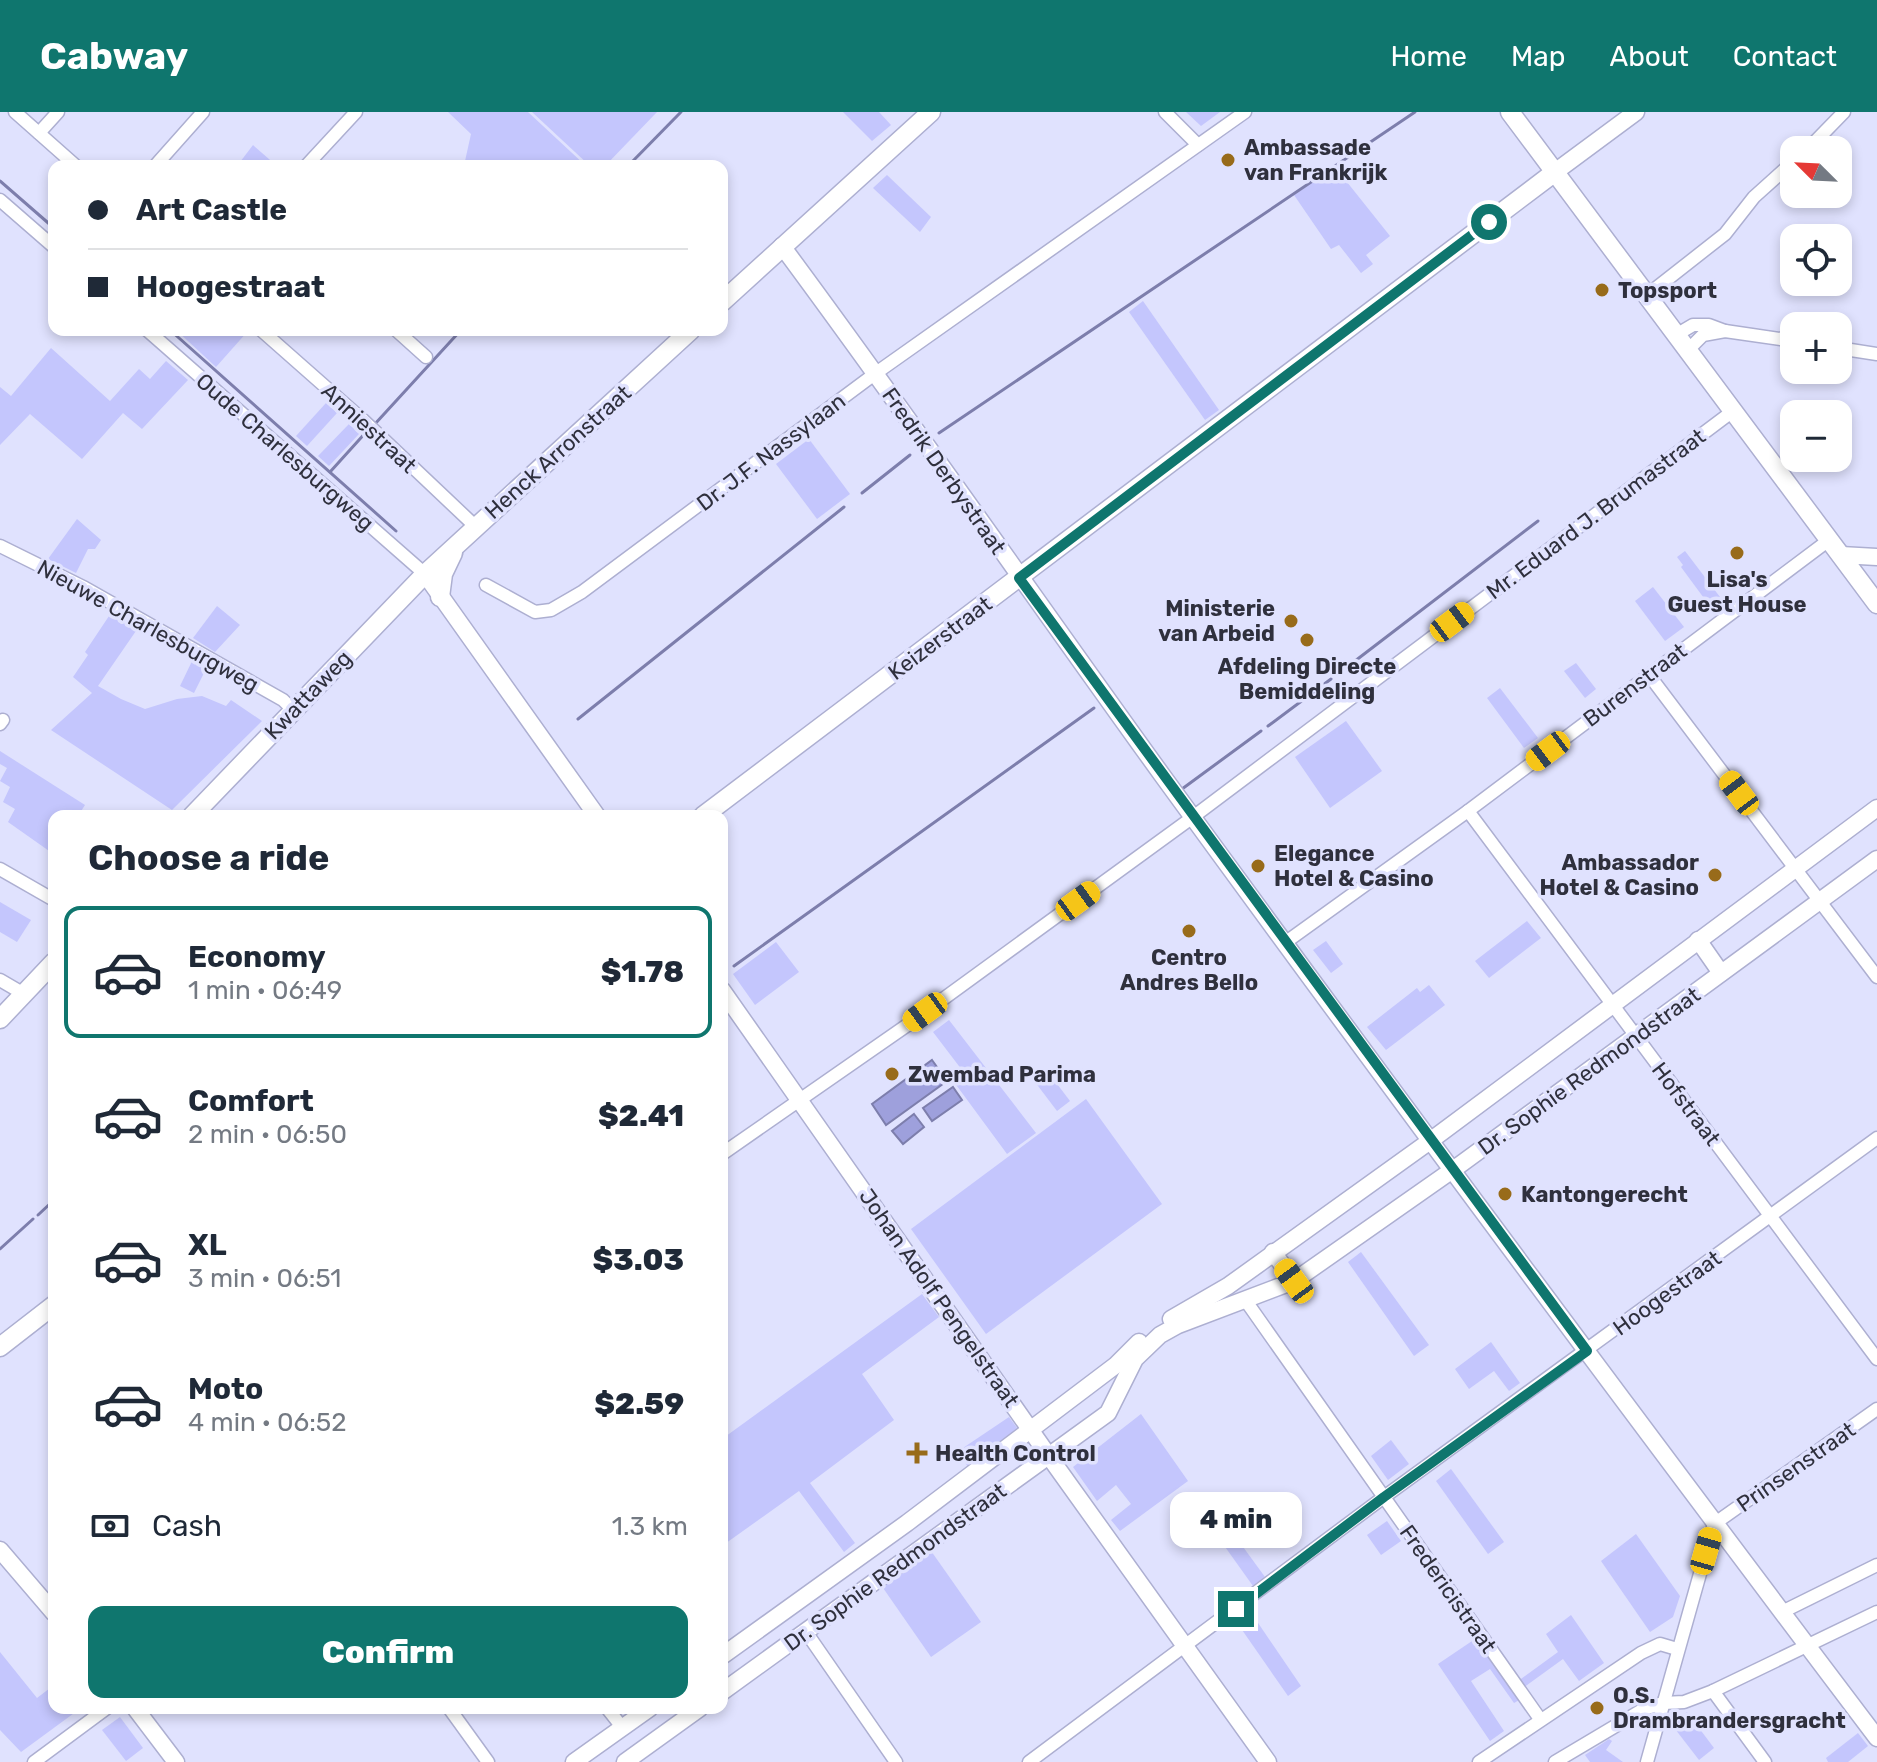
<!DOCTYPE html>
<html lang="en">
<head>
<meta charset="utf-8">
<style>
	:root { --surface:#fff; --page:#f2f2f3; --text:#1f2937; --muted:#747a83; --line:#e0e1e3; --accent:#0f766e }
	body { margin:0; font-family:Rubik,sans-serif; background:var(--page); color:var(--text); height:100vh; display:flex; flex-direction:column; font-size:30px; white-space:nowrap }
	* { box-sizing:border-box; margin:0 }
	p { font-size:26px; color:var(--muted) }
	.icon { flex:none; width:44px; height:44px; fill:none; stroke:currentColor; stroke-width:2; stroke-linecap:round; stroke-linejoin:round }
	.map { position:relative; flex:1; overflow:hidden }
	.drawer { position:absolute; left:48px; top:698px; width:680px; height:904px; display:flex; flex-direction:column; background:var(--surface); border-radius:16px; box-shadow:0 4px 12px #0003 }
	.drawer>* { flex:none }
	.hud { position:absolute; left:48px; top:48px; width:680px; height:176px; border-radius:16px; box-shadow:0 4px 12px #0003; display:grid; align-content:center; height:176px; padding:0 40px; background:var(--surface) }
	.needle { width:52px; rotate:294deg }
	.buttons { position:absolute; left:1780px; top:24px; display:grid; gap:16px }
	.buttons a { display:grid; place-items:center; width:72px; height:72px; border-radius:16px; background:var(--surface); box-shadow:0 4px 12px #0003; font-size:40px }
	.end { position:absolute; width:36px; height:36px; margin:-18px; border:10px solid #0f766e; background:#fff; box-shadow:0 0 0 4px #fff }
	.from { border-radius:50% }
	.bubble { position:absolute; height:56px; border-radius:16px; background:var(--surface); box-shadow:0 4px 12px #0003; font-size:26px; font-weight:800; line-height:56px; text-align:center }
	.car { position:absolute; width:24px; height:48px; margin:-24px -12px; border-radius:10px; box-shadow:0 0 6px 2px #0007; background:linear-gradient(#f5c518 24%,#345 0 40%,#f5c518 0 76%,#345 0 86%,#f5c518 0) }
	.hud b { display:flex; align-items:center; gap:28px; height:76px; font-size:30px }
	.hud b+b { border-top:2px solid var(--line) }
	.hud i { width:20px; height:20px; background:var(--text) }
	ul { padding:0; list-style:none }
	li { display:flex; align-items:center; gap:24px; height:132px; margin:0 16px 12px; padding:0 24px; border:4px solid transparent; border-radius:16px }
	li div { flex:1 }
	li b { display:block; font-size:30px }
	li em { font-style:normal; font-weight:800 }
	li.active { border-color:var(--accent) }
	li>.icon { width:72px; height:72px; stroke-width:1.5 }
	h2 { padding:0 40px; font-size:36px; line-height:96px }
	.pay { display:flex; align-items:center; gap:20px; height:88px; padding:0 40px; font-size:30px }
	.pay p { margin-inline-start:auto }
	.primary-button { display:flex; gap:16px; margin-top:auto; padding:16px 40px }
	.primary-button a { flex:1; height:92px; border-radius:16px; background:var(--accent); color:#fff; font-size:32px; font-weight:800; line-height:92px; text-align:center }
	header { display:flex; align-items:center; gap:48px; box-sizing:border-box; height:112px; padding:0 40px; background:var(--accent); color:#fff }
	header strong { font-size:38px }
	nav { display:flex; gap:44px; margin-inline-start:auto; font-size:28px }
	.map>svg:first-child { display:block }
	.green { fill:#c4c6fd }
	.water { fill:#9ea0dc; stroke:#7d7eac; stroke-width:2 }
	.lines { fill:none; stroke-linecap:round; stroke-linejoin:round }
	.stream { stroke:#7d7eac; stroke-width:3 }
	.street-casing { stroke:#adafd1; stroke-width:15 }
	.secondary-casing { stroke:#adafd1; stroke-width:19 }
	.primary-casing { stroke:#adafd1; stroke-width:21 }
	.street { stroke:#fff; stroke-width:12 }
	.secondary { stroke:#fff; stroke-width:16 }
	.primary { stroke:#fff; stroke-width:18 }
	.route { stroke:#0f766e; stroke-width:10 }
	.poi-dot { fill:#986b1a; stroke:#e0e2fe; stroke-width:3 }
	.labels { text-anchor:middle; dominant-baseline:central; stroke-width:7; stroke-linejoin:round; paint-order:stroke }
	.poi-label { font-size:22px; font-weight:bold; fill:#2f303d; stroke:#e0e2fe; text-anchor:start }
	.street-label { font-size:22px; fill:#2f303d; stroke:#e0e2fe }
</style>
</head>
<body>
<header>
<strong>Cabway</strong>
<nav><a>Home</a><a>Map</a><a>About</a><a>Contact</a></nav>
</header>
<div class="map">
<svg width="1877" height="1650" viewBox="0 0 1877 1650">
	<rect width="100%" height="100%" fill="#e0e2fe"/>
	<g class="green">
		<polygon points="448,0 528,0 586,54 471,54 465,49 471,22"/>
		<polygon points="532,0 657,0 605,54 590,54"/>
		<polygon points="843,0 879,0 891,13 872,29"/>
		<polygon points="1186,0 1220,0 1201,14"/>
		<polygon points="253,33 277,54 237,54"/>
		<polygon points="1335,55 1390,124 1366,143 1373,152 1361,161 1339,133 1331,137 1294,83"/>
		<polygon points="887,63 931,105 920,120 873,76"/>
		<polygon points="1143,189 1219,298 1205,308 1129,200"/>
		<polygon points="176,218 246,218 248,219 216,255"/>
		<polygon points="51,236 110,289 139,257 150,267 166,249 188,268 142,317 123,301 82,347 30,302 0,333 0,275 11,284"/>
		<polygon points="326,291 337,301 307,334 296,324"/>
		<polygon points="349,312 359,322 329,354 318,344"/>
		<polygon points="809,327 850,382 817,407 776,352"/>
		<polygon points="77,407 101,428 95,437 88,437 76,461 48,447"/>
		<polygon points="1685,439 1720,485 1709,493 1681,455 1683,453 1677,445"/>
		<polygon points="1653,475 1684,515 1665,529 1635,489"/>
		<polygon points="217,494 240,513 215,540 193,526"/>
		<polygon points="111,501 138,516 98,574 121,587 145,597 177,587 202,584 226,594 231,588 262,609 172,698 51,618 92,581 73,565 88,543 85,540"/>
		<polygon points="195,543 209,551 194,581 180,574"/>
		<polygon points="1576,551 1596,577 1585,586 1564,559"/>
		<polygon points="1500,576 1538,626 1524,636 1487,586"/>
		<polygon points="1346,609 1382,659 1330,696 1295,645"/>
		<polygon points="0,639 85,693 78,704 54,704 54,738 52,741 8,710 15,697 3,690 10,675 0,669 7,656 0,652"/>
		<polygon points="0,790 31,808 17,830 0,820"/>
		<polygon points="1527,809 1541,826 1489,866 1475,849"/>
		<polygon points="1326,829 1343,852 1331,861 1313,838"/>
		<polygon points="776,830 799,860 755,893 733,862"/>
		<polygon points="1429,873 1445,893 1386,938 1367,915 1417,876 1420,880"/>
		<polygon points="949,908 1036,1021 1007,1042 954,970 965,962 933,920"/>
		<polygon points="1048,960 1070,989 1057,999 1035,970"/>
		<polygon points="1086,987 1162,1092 986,1222 911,1117"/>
		<polygon points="1361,1140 1429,1233 1414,1244 1348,1150"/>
		<polygon points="922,1182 939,1205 862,1262 894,1308 810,1371 855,1431 844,1440 799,1379 722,1434 722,1327"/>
		<polygon points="1491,1230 1520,1271 1509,1279 1494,1259 1469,1277 1455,1257"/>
		<polygon points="1141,1302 1188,1369 1120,1419 1111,1408 1131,1392 1116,1373 1097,1389 1073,1355"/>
		<polygon points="1009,1305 1020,1320 969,1356 957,1340"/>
		<polygon points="1391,1328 1409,1352 1388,1368 1371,1344"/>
		<polygon points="1451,1357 1504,1430 1488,1442 1436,1369"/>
		<polygon points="1214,1395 1265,1465 1253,1474 1203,1404"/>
		<polygon points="1387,1409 1401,1429 1381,1443 1367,1423"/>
		<polygon points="1636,1422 1680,1484 1673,1505 1650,1520 1601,1449"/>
		<polygon points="929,1436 981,1510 931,1545 881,1473"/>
		<polygon points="1571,1503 1604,1551 1579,1569 1563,1547 1523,1576 1518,1569 1558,1540 1546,1522"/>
		<polygon points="1254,1505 1301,1574 1288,1584 1240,1515"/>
		<polygon points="1478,1525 1521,1587 1514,1591 1490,1557 1471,1569 1504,1619 1490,1629 1438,1552"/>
		<polygon points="0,1540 37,1586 54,1573 54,1596 81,1596 21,1640 0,1618"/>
		<polygon points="1687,1600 1714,1636 1699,1648 1672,1613"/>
		<polygon points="120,1605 143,1636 126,1649 102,1618"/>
		<polygon points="1858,1621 1868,1634 1848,1650 1828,1650 1826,1646"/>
		<polygon points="1609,1627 1612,1629 1606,1638 1623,1650 1590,1650 1585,1643"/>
	</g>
	<g class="water">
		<polygon points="932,948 947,969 886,1013 872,992"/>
		<polygon points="953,975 962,988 932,1009 923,996"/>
		<polygon points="914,1002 924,1015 903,1032 892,1019"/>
	</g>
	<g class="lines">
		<g class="stream">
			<polyline points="463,50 467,54"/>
			<polyline points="628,54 681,0"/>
			<polyline points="0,69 54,116"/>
			<polyline points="170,218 396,419"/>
			<polyline points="374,313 461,218"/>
			<polyline points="939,321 1415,0"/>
			<polyline points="330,360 368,318"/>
			<polyline points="862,381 910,343"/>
			<polyline points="1338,562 1538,409"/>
			<polyline points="578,607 844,395"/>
			<polyline points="1268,614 1331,567"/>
			<polyline points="1182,677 1261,619"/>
			<polyline points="734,854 1094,596"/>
			<polyline points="38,1103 54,1088"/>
			<polyline points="0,1137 33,1107"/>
		</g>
		<g class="street-casing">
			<g id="street">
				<polyline points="15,0 76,54"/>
				<polyline points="1165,0 1198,33"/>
				<polyline points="39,21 58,0"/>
				<polyline points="1807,38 1844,0"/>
				<polyline points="155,54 203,0"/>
				<polyline points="306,54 356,0"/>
				<polyline points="0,88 54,135"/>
				<polyline points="1646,184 1725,122 1754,85 1794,49"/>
				<polyline points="147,218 425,462"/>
				<polyline points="261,218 363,308 476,415"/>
				<polyline points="396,218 426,245"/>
				<polyline points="1676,223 1693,213 1709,213 1725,219 1794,229"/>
				<polyline points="1838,236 1877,242"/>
				<polyline points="1688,238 1703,223 1725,219"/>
				<polyline points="0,434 85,476 283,588 293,598"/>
				<polyline points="486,473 535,500 551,498 582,480 876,261 1245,0"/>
				<polyline points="1649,563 1877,865"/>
				<polyline points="0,612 3,608"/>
				<polyline points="1468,699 1877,1247"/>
				<polyline points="0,757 54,788"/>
				<polyline points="1286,830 1468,699 1829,428"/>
				<polyline points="0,868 24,882"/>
				<polyline points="722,1042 906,914 1193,705 1733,299"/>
				<polyline points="1246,1189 1540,1607"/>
				<polyline points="1782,1500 1877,1453"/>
				<polyline points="806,1520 896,1650"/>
				<polyline points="1713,1579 1765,1650"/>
				<polyline points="449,1596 488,1650"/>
				<polyline points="607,1596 622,1615"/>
				<polyline points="34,1650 107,1596"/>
				<polyline points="1029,1650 1384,1385 1877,1026"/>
				<polyline points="1479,1650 1641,1541 1660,1532 1677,1537"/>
				<polyline points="1555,1650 1644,1597 1663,1591 1684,1590 1713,1579 1877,1500"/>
				<polyline points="1647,1650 1714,1412 1877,1297"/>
			</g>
		</g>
		<g class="secondary-casing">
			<g id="secondary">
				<polyline points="1555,60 1636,0"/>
				<path d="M782,134C911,308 1035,487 1162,663C1397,986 1636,1307 1877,1626"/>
				<polyline points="1841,443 1877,445"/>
				<polyline points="425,462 597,704"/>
				<polyline points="1698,828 1721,861"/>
				<polyline points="722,878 1048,1343 1268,1650"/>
				<polyline points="1273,1140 1294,1169"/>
				<polyline points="1171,1207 1228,1174 1430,1029 1877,696"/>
				<polyline points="0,1438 54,1501"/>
				<polyline points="722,1544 907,1411 1116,1253 1139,1230"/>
				<polyline points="722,1580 1108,1301 1135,1247 1160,1223 1178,1213 1294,1169 1461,1052 1877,747"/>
				<polyline points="135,1596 176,1650"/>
				<polyline points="574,1650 650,1596"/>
				<polyline points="625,1650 700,1596"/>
			</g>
		</g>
		<g class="primary-casing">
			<g id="primary">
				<polyline points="1510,0 1877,492"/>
				<polyline points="722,190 931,0"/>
				<polyline points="440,485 443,462 453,441"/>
				<polyline points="192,704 425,462 691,218"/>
				<polyline points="703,704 1555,60"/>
				<polyline points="0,907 54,850"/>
				<polyline points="0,1235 54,1193"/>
			</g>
		</g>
		<use href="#street" class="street"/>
		<use href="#secondary" class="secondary"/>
		<use href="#primary" class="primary"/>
	</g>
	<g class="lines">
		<polyline class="route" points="1236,1497 1384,1385 1587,1239 1019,466 1489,110"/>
	</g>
	<g class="poi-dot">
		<circle cx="1228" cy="48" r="8"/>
		<circle cx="1602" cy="178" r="8"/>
		<circle cx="1737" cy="441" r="8"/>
		<circle cx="1291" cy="509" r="8"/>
		<circle cx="1307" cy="528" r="8"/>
		<circle cx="1258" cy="754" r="8"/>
		<circle cx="1715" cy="763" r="8"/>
		<circle cx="1189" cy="819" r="8"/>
		<circle cx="892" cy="962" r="8"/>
		<circle cx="1505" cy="1082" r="8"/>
		<path d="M913 1329h8v8h8v8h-8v8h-8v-8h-8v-8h8z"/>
		<circle cx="1597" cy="1596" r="8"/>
	</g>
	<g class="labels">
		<g class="poi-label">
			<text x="1244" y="35">Ambassade<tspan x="1244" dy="25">van Frankrijk</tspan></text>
			<text x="1618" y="178">Topsport</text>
			<text x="1737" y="467" text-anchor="middle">Lisa's<tspan x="1737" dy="25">Guest House</tspan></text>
			<text x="1275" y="496" text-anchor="end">Ministerie<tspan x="1275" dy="25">van Arbeid</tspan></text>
			<text x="1307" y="554" text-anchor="middle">Afdeling Directe<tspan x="1307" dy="25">Bemiddeling</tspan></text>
			<text x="1274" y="741">Elegance<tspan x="1274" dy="25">Hotel &amp; Casino</tspan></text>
			<text x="1699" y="750" text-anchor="end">Ambassador<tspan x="1699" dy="25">Hotel &amp; Casino</tspan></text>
			<text x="1189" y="845" text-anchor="middle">Centro<tspan x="1189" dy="25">Andres Bello</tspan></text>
			<text x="908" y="962">Zwembad Parima</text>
			<text x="1521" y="1082">Kantongerecht</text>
			<text x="935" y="1341">Health Control</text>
			<text x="1613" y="1583">O.S.<tspan x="1613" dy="25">Drambrandersgracht</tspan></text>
		</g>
		<g class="street-label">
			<text transform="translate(369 316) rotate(43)">Anniestraat</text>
			<text transform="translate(285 340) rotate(41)">Oude Charlesburgweg</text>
			<text transform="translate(558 340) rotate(-42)">Henck Arronstraat</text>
			<text transform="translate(771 340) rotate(-37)">Dr. J.F. Nassylaan</text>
			<text transform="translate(944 359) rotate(55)">Fredrik Derbystraat</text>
			<text transform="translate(1596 402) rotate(-37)">Mr. Eduard J. Brumastraat</text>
			<text transform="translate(148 514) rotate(29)">Nieuwe Charlesburgweg</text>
			<text transform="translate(940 526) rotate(-37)">Keizerstraat</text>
			<text transform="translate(1635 573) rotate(-37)">Burenstraat</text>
			<text transform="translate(308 583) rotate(-46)">Kwattaweg</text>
			<text transform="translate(1589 959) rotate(-36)">Dr. Sophie Redmondstraat</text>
			<text transform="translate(1686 992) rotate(53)">Hofstraat</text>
			<text transform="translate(1667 1181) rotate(-36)">Hoogestraat</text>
			<text transform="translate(939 1186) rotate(55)">Johan Adolf Pengelstraat</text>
			<text transform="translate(1796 1355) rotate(-35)">Prinsenstraat</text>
			<text transform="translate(895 1455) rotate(-36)">Dr. Sophie Redmondstraat</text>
			<text transform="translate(1448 1477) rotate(55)">Fredericistraat</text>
		</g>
	</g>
</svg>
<div class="buttons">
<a><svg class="needle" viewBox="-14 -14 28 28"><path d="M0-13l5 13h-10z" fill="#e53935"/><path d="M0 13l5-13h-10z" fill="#747a83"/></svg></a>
<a><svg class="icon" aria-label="locate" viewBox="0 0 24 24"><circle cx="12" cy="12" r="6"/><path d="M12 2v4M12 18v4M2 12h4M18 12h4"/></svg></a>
<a>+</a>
<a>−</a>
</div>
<i class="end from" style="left:1489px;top:110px"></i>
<i class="end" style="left:1236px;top:1497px"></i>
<div class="bubble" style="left:1170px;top:1380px;width:132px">4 min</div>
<i class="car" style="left:1452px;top:510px;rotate:53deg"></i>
<i class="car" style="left:1548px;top:639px;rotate:233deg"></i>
<i class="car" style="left:1739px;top:681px;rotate:323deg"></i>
<i class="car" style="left:1078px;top:789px;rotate:54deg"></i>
<i class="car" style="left:925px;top:900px;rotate:234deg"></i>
<i class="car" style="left:1294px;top:1169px;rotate:324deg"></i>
<i class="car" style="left:1706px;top:1439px;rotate:16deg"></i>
<div class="hud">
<b><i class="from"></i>Art Castle</b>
<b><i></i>Hoogestraat</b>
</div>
<section class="drawer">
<h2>Choose a ride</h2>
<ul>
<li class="active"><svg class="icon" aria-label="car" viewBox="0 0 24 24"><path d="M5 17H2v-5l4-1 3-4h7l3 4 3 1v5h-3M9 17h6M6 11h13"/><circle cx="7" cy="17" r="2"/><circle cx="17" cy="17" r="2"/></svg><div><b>Economy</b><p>1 min · 06:49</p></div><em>$1.78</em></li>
<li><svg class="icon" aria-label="car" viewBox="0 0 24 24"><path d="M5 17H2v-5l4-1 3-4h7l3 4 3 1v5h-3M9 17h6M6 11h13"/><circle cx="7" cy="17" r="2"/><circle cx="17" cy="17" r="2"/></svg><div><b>Comfort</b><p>2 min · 06:50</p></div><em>$2.41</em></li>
<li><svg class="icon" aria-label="car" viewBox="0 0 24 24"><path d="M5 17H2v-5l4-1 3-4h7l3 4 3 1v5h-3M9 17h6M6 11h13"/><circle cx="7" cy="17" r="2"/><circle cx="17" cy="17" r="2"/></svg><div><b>XL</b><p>3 min · 06:51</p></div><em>$3.03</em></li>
<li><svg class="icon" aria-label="car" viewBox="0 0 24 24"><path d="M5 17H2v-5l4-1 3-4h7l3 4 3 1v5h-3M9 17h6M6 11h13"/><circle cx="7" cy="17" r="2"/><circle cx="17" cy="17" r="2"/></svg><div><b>Moto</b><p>4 min · 06:52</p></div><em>$2.59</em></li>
</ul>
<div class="pay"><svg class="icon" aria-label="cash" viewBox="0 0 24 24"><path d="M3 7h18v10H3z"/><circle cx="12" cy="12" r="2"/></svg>Cash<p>1.3 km</p></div>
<div class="primary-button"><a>Confirm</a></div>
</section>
</div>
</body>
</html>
